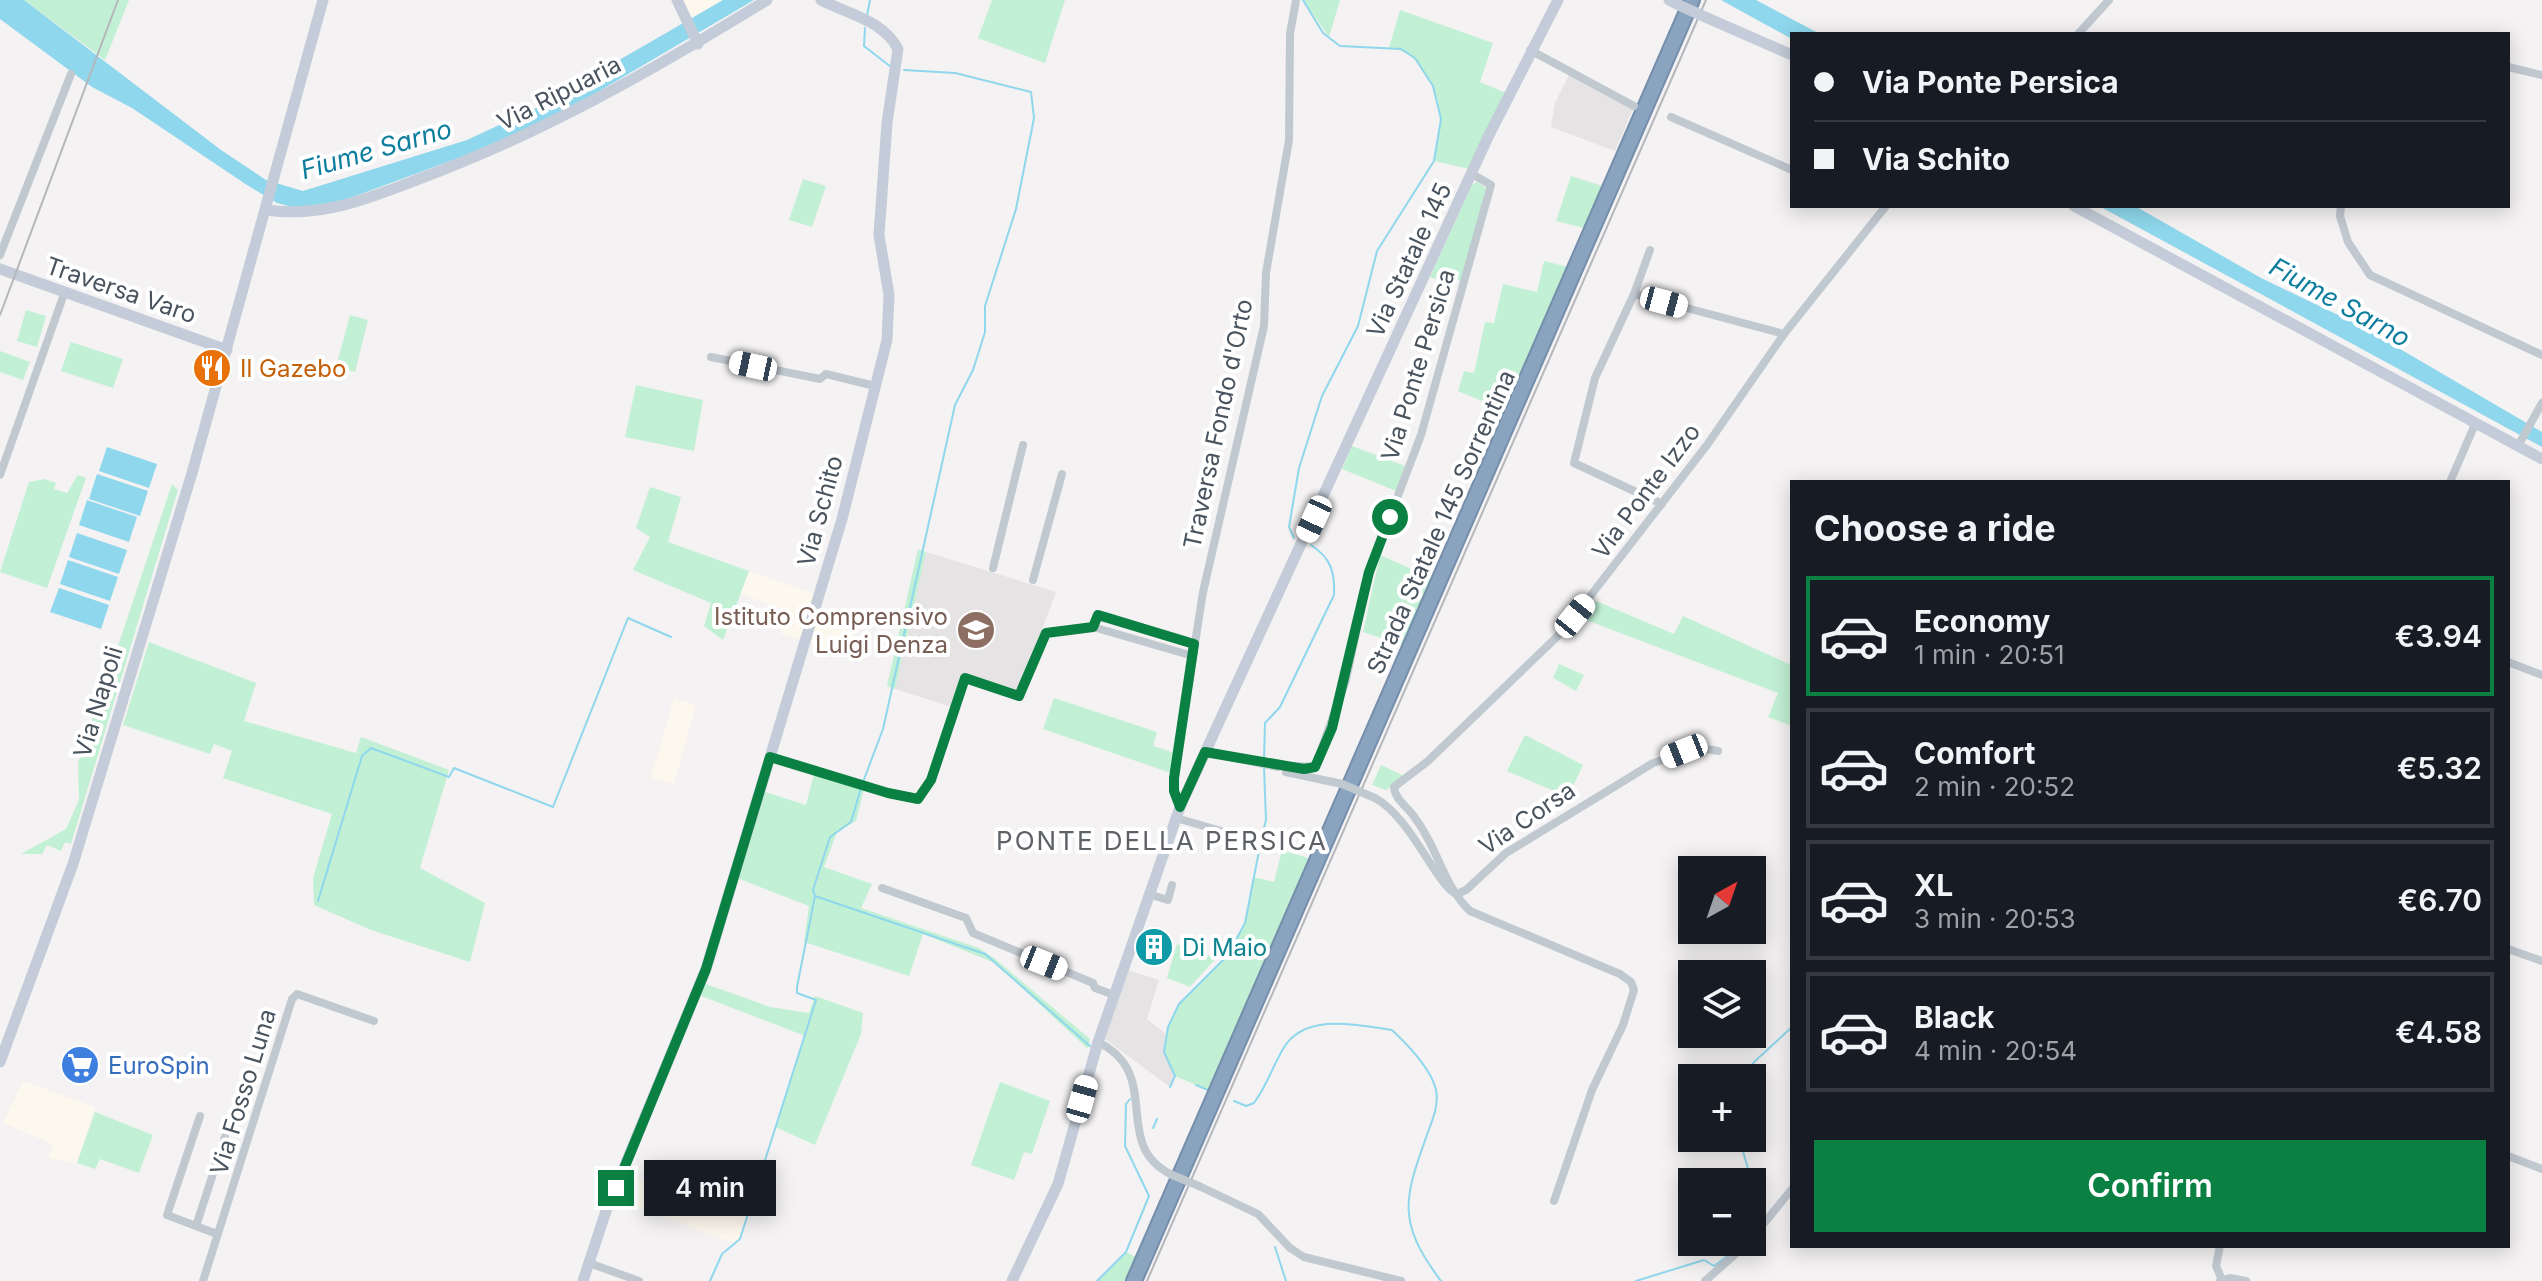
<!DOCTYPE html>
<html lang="en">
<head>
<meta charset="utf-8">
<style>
	:root { --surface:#171b24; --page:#20242c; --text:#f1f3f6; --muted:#9ea1a6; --line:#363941; --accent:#0b8043 }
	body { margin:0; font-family:Inter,sans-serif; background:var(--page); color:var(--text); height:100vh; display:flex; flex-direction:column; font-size:30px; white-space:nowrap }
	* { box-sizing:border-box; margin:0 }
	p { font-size:26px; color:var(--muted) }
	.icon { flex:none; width:44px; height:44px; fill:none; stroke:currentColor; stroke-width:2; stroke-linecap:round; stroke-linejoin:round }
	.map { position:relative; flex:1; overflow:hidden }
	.sheet { position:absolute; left:1790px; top:480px; width:720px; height:768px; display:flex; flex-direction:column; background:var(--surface); border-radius:0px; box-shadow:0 4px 20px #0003 }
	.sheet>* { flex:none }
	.hud { position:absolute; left:1790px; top:32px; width:720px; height:176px; border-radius:0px; box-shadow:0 4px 20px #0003; display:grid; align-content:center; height:176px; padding:0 24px; background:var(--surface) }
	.needle { width:52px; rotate:40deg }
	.tools { position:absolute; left:1678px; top:856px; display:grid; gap:16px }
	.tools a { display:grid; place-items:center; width:88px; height:88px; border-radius:0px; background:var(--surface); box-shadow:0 4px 20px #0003; font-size:40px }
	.end { position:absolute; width:36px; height:36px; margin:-18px; border:10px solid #0b8043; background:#fff; box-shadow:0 0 0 4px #fff }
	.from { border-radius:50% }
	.bubble { position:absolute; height:56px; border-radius:0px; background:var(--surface); box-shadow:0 4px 20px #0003; font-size:26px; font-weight:600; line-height:56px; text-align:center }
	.car { position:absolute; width:24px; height:48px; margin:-24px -12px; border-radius:10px; box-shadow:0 0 6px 2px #0007; background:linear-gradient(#fff 24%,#345 0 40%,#fff 0 76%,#345 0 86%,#fff 0) }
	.hud b { display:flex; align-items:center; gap:28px; height:76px; font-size:30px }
	.hud b+b { border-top:2px solid var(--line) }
	.hud i { width:20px; height:20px; background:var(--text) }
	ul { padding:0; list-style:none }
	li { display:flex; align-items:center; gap:24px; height:120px; margin:0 16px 12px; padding:0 8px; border:4px solid var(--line); border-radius:0px }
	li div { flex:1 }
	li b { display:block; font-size:30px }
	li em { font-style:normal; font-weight:600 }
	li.on { border-color:var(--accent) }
	li>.icon { width:72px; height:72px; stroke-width:1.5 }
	h2 { padding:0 24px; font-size:36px; line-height:96px }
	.primary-button { display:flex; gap:16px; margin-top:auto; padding:16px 24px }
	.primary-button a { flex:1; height:92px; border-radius:0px; background:var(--accent); color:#fff; font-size:32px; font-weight:600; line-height:92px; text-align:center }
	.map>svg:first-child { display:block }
	.commercial { fill:#fcf8ed }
	.education { fill:#e5e3e4 }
	.green { fill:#c2f0d4 }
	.water { fill:#8fd7ec }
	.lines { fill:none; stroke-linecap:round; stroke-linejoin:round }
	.stream { stroke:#8fd7ec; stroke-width:2 }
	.highway-casing { stroke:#758eab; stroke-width:18 }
	.street { stroke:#c0c8d0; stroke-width:8 }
	.secondary { stroke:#c3ccd8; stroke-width:11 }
	.highway { stroke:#8aa3bf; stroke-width:14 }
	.rail { stroke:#b4b7bc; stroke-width:2 }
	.street-bridge { stroke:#c0c8d0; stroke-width:8 }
	.secondary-bridge { stroke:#c3ccd8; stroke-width:11 }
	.route { stroke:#0b8043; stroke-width:10 }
	.labels { text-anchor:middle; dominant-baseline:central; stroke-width:8; stroke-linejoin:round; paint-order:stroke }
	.street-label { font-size:24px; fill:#49545f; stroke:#fff }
	.food-label { font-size:24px; fill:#c56008; stroke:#fff; text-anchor:start }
	.education-label { font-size:24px; fill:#785e54; stroke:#fff; text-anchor:end }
	.culture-label { font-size:24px; fill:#0d838f; stroke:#fff; text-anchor:start }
	.shop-label { font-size:24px; fill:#366cbe; stroke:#fff; text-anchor:start }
	.water-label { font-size:26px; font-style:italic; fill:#0d7e9e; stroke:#fff }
	.neighbourhood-label { font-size:26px; letter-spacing:2px; fill:#5e6267; stroke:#fff }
</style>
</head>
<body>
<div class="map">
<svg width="2542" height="1281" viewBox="0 0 2542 1281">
	<rect width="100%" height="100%" fill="#f4f2f2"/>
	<g class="commercial">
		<polygon points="683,0 723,0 693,19"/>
		<polygon points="749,571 815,594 808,619 855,632 849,655 780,633 786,611 740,593"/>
		<polygon points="674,698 696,705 674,785 651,777"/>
		<polygon points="23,1081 95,1107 77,1163 48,1158 53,1144 3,1123"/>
		<polygon points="692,1170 754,1192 739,1238 733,1243 616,1199 625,1176 682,1195"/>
	</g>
	<g class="education">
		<polygon points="1569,75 1633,109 1615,151 1551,127 1555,103"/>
		<polygon points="926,552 1056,592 1019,691 964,674 952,707 895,689"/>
		<polygon points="1127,970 1159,980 1147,1019 1167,1035 1164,1052 1175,1076 1170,1087 1105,1039"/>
	</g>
	<g class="green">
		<polygon points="24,0 129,0 105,60"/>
		<polygon points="992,0 1065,0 1045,63 978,38"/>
		<polygon points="1303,0 1340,0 1329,37"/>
		<path d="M1400,10L1493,43L1480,82L1506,93L1469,169L1434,161C1436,148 1439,135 1440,122C1442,93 1420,50 1389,48Z"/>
		<polygon points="1571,176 1602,186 1584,228 1556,221"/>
		<polygon points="803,179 826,186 812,227 789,220"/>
		<polygon points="1477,182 1486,188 1461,281 1447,275 1444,282 1430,277 1472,185"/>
		<polygon points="1544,261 1568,267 1506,411 1458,391 1464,371 1474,373 1485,322 1494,323 1503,284 1537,292"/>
		<polygon points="26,310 46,316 37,347 17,341"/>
		<polygon points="350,315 368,320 355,372 336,367"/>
		<polygon points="71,342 123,359 113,388 61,371"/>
		<polygon points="0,351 30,362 23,380 0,372"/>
		<polygon points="636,385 703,400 694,451 625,437"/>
		<polygon points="1352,446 1405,466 1396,491 1342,469"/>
		<polygon points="78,475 86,478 47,588 0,572 29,482 45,479 56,483 54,489 67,493"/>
		<polygon points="172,484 178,490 71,844 65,842 61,851 47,845 42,854 21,854 66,829 79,800 78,763 107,672 121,666 124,654 118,646"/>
		<polygon points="650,487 681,497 668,542 749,571 723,640 704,626 711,603 633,570 650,537 636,528"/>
		<polygon points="918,549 926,552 895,689 887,686"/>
		<polygon points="1380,555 1432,578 1404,646 1363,632"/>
		<polygon points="1596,601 1674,634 1683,616 1789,664 1792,658 1792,726 1768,717 1778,693 1581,618"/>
		<polygon points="149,642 256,683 244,721 356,753 361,737 449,770 420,868 485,903 470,962 371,930 314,905 313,878 332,814 223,778 232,751 214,744 210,754 123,725"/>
		<polygon points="1559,664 1584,675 1576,691 1553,678"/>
		<polygon points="1054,698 1157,732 1153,746 1175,753 1171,773 1043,729"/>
		<polygon points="1525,735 1583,765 1568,797 1507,771"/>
		<polygon points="1381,765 1404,776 1386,790 1372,785"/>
		<polygon points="814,774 864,789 856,821 837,832 824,867 872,884 861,908 979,948 994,958 1090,1039 1088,1049 995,963 923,934 909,976 804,942 809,906 737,878 762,791 806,805"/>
		<polygon points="1282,850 1311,859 1208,1090 1175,1076 1164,1052 1168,1027 1179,1004 1228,955 1245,923 1253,877 1274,882"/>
		<polygon points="1177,944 1216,958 1190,987 1167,978"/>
		<polygon points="703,983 770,1007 809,1013 815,996 863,1013 861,1034 815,1145 775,1127 805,1036 699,995"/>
		<polygon points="1000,1082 1050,1101 1032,1154 1024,1152 1014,1180 971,1165"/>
		<polygon points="95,1112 153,1135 139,1173 100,1159 95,1169 77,1163"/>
		<polygon points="1126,1252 1136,1257 1126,1281 1097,1281"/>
	</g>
	<g class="water">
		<polygon points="0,0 24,0 221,150 266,180 303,191 467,140 538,107 723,0 754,0 550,120 491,146 342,201 296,208 277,203 247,185 132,108 92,87 0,19"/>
		<polygon points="1721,0 1756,0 1820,34 1792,34 1792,39"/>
		<polygon points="2099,206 2135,206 2261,278 2359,325 2542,432 2542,447"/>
		<polygon points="107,447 157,464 149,488 99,471"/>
		<polygon points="97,474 148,491 140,516 89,499"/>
		<polygon points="87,500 137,517 129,542 79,525"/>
		<polygon points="77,533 127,550 119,574 69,557"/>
		<polygon points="68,560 118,577 110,601 60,584"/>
		<polygon points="59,588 109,605 101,629 50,612"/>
	</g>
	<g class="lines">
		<g class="stream">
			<polyline points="867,15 870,0"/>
			<polyline points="865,28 864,46 891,67"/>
			<polyline points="1294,538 1289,527 1299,468 1322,396 1358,326 1377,251 1434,161 1441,119 1433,86 1415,58 1401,49 1340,46 1323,33 1303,0"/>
			<path d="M1264,760L1265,723L1280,707L1334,595C1335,572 1331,558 1311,545"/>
			<polyline points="863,782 883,729 955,405 973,370 985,332 985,306 1016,209 1034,118 1031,92 955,73 904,70"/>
			<polyline points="861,788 851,822 830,837 813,890 815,896 985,954 1090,1046"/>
			<polyline points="1261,840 1266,820 1264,767"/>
			<polyline points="318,901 362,756 371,748 449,777 454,768 553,807 628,618 671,637"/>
			<polyline points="1744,1078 1754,1062 1792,1027"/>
			<polyline points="1196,1085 1208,1090"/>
			<polyline points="1170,1087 1175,1076 1164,1052 1168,1027 1179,1004 1228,955 1245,923 1260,846"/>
			<path d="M1234,1101L1246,1106L1254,1103C1266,1087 1273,1066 1283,1049C1304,1012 1359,1025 1392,1030C1408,1045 1431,1068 1436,1090C1439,1104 1433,1119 1428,1132C1404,1199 1396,1221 1441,1281"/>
			<polyline points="1153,1128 1157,1119"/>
			<polyline points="1739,1138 1752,1182"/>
			<polyline points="1752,1183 1758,1208 1754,1223"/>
			<polyline points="1275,1247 1286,1281"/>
			<polyline points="710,1281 722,1254 740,1239 816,1000 797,993 797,987 815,896"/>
			<polyline points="1097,1281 1126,1252 1149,1196 1125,1146 1126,1104 1130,1099"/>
			<polyline points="1636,1281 1704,1260 1714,1266 1730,1254"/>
		</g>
		<g class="highway-casing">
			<polyline id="highway" points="1134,1281 1692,0"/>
		</g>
		<g class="street">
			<polyline points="2078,34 2109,0"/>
			<polyline points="1530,50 1634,106"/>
			<polyline points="2508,67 2542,75"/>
			<polyline points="1671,117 1792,170"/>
			<polyline points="2341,206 2340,216 2348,242 2370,275 2542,355"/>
			<polyline points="1650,250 1634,294 1595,378 1574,463 1662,504"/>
			<polyline points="0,255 71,74"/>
			<polyline points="1634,294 1784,334"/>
			<polyline points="711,357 820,379 826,374 875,386"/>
			<polyline points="2518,446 2542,403"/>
			<polyline points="0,475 64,294"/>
			<polyline points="2450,482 2476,422"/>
			<polyline points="993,568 1023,445"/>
			<polyline points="1033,580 1062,474"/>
			<polyline points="1093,627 1098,615 1109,617 1194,644"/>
			<polyline points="2508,662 2542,675"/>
			<polyline points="1205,752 1278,767"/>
			<polyline points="770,757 888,793 918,799 931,780 965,678 1019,696 1046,633 1093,627 1193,656"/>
			<polyline points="1275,765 1315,767 1346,680 1369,572 1421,435 1491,185 1472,174"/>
			<path d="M1375,798C1411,817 1439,890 1457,894L1466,890L1506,853L1653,763L1700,748L1718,751"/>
			<polyline points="1180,807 1174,791 1174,778 1203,592 1264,326 1266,273 1289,140 1290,34 1296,0"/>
			<polyline points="1176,818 1270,845"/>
			<polyline points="882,888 966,918 973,933 1093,983 1095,988 1114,995"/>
			<polyline points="1148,894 1168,900 1172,885"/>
			<polyline points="2508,949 2542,961"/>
			<path d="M1098,1042C1165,1075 1109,1144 1172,1175"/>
			<polyline points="200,1116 167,1215 217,1234"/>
			<polyline points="2508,1156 2542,1169"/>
			<polyline points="1199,1186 1258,1214 1290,1248 1304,1257 1401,1281"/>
			<path d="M1554,1201L1592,1090L1623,1025L1634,990L1631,982L1620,974L1470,911C1443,885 1438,848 1415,818C1408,807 1395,800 1394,787L1428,761L1564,630L1707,445L1784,334L1886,206"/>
			<polyline points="196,1226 225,1137"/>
			<polyline points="1752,1238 1792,1189"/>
			<polyline points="2220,1246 2216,1266 2222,1280"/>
			<polyline points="589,1263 639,1281"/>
			<polyline points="203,1281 292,999 297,994 374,1021"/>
			<polyline points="1705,1281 1749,1242"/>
			<polyline points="2220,1281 2230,1278 2246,1281"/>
		</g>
		<g class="secondary">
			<polyline points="677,0 698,44"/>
			<polyline points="1669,0 1683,7"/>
			<polyline points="1712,20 1792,55"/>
			<polyline points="2074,206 2542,459"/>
			<path d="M266,210C322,218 367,199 419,179C543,133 655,69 767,0"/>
			<polyline points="0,269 227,350"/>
			<polyline points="0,1062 73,864 192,473 323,0"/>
			<path d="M583,1281L606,1211L706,969L842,519L887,340L889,295L879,235L887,123L898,49C883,20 848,14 821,0"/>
			<polyline points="1012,1281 1058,1184 1098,1042 1180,807 1488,137 1558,0"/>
		</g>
		<use href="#highway" class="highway"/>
		<g class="rail">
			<polyline points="0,315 118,0"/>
			<polyline points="1147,1281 1706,0"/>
		</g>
		<g class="street-bridge">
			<polyline points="1286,772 1342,784 1375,798"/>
			<polyline points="1172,1175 1199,1186"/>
		</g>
		<polyline class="secondary-bridge" points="1683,7 1712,20"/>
	</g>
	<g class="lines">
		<polyline class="route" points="616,1188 706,969 770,757 888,793 918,799 931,780 965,678 1019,696 1046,633 1093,627 1098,615 1194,644 1174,778 1174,791 1180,807 1205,752 1304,769 1315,767 1332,728 1369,572 1390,517"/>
	</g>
	<defs>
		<g id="restaurant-disc" transform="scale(2)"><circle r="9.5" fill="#e8710a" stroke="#fff"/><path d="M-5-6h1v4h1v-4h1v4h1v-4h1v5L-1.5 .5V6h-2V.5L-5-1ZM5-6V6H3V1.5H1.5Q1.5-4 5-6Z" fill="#fff"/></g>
		<g id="school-disc" transform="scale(2)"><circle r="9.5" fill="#8d6e63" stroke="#fff"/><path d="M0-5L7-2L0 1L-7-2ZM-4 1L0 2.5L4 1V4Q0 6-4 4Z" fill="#fff"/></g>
		<g id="building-disc" transform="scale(2)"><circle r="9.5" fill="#0f9aa8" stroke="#fff"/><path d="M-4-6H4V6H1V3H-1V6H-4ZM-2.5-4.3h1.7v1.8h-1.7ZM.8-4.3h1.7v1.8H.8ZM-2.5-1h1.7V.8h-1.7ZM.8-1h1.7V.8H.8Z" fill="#fff"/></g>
		<g id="supermarket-disc" transform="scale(2)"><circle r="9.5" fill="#3f7fe0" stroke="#fff"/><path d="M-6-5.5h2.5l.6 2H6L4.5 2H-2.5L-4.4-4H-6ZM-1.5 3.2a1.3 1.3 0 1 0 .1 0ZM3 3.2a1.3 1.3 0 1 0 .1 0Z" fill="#fff"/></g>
	</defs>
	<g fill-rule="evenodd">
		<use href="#restaurant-disc" x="212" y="368"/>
		<use href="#school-disc" x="976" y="630"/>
		<use href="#building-disc" x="1154" y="947"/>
		<use href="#supermarket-disc" x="80" y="1065"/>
	</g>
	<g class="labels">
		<g class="street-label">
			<text transform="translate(559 93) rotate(-27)">Via Ripuaria</text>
			<text transform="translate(1409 260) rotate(-65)">Via Statale 145</text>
			<text transform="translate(121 290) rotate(19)">Traversa Varo</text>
			<text transform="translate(1418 365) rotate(-73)">Via Ponte Persica</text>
			<text transform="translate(1218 424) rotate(-78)">Traversa Fondo d'Orto</text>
			<text transform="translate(1646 491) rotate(-53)">Via Ponte Izzo</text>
			<text transform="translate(820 511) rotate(-75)">Via Schito</text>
			<text transform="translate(1441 522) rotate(-66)">Strada Statale 145 Sorrentina</text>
			<text transform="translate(98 702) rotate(-73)">Via Napoli</text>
			<text transform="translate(1527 818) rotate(-34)">Via Corsa</text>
			<text transform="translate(243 1092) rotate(-73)">Via Fosso Luna</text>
		</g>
		<g class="food-label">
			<text x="240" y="368">Il Gazebo</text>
		</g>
		<g class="education-label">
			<text x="948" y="616">Istituto Comprensivo<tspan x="948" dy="28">Luigi Denza</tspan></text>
		</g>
		<g class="culture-label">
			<text x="1182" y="947">Di Maio</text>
		</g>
		<g class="shop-label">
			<text x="108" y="1065">EuroSpin</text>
		</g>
		<g class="water-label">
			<text transform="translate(376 149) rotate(-16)">Fiume Sarno</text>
			<text transform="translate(2340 302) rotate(29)">Fiume Sarno</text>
		</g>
		<g class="neighbourhood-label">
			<text x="1162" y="840">PONTE DELLA PERSICA</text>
		</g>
	</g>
</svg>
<div class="tools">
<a><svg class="needle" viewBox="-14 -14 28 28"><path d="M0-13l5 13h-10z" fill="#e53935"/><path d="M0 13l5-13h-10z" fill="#9ea1a6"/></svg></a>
<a><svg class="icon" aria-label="layers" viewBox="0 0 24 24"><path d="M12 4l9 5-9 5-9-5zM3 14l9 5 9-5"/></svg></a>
<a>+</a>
<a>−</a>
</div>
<i class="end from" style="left:1390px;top:517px"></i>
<i class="end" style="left:616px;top:1188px"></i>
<div class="bubble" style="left:644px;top:1160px;width:132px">4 min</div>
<i class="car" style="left:1664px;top:302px;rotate:105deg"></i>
<i class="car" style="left:753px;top:366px;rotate:282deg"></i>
<i class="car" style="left:1314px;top:519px;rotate:205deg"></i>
<i class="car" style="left:1575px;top:616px;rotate:39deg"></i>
<i class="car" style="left:1684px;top:751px;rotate:248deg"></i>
<i class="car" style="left:1044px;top:963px;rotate:112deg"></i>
<i class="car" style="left:1082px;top:1099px;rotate:16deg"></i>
<div class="hud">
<b><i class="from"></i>Via Ponte Persica</b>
<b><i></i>Via Schito</b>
</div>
<section class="sheet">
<h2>Choose a ride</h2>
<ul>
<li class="on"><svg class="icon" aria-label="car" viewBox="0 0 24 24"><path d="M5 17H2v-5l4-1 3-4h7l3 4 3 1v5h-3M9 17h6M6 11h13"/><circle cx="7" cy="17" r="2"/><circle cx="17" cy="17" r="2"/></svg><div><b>Economy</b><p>1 min · 20:51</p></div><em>€3.94</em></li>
<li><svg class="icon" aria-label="car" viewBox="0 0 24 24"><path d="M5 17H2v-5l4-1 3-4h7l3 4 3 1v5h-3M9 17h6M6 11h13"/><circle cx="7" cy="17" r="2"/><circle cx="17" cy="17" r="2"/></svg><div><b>Comfort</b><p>2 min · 20:52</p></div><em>€5.32</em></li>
<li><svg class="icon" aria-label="car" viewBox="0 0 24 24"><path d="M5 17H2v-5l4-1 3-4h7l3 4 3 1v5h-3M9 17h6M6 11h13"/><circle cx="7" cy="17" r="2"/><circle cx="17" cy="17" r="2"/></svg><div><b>XL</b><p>3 min · 20:53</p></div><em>€6.70</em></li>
<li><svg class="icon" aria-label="car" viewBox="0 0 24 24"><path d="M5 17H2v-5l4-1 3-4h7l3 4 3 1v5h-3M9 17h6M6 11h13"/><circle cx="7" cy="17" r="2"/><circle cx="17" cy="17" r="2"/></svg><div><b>Black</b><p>4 min · 20:54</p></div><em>€4.58</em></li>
</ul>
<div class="primary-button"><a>Confirm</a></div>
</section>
</div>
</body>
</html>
